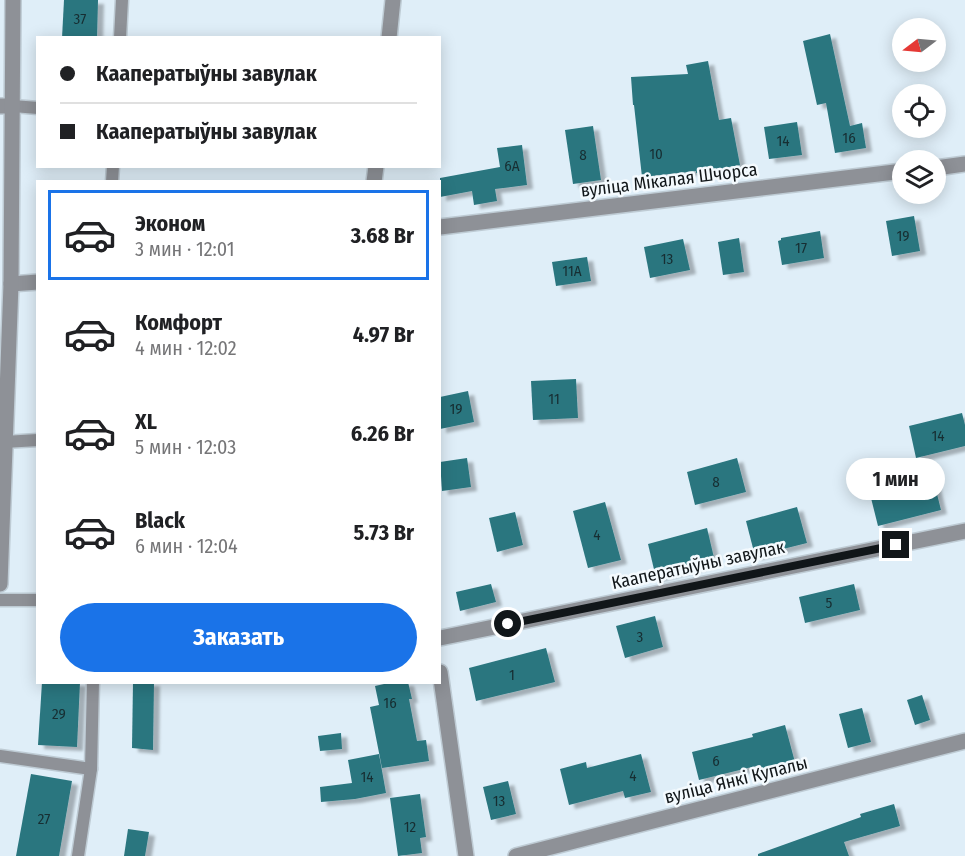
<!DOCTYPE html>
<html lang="ru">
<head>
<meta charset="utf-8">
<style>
	:root { --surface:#fff; --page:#f6f6f6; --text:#202124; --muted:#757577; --line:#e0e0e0; --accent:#1a73e8 }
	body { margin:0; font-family:"Fira Sans Condensed",sans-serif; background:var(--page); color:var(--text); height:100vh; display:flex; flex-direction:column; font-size:22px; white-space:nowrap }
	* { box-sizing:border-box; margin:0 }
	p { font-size:20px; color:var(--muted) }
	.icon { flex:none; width:33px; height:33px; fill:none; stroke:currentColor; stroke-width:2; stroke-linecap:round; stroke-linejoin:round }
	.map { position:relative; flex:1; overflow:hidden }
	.details { position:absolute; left:36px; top:180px; width:405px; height:504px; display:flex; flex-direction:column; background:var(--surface); border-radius:0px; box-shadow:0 3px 15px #0003 }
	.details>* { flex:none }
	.hud { position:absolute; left:36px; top:36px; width:405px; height:132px; border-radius:0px; box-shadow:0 3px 15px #0003; display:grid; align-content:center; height:132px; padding:0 24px; background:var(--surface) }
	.needle { width:39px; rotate:254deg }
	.tools { position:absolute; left:892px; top:18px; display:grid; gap:12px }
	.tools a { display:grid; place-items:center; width:54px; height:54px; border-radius:50%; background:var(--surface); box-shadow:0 3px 15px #0003; font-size:30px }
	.end { position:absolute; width:27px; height:27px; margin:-14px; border:8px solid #111619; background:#fff; box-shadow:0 0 0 3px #fff }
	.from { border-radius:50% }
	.bubble { position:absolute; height:42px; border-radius:21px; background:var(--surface); box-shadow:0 3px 15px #0003; font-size:20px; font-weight:700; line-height:42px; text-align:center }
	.hud b { display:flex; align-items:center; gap:21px; height:57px; font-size:22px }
	.hud b+b { border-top:2px solid var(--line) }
	.hud i { width:15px; height:15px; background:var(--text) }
	ul { padding:10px 0 0; list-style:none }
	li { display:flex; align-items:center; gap:18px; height:90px; margin:0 12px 9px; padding:0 12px; border:3px solid transparent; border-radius:0px }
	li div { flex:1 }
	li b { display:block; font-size:22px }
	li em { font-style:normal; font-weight:700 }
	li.on { border-color:var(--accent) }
	li>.icon { width:54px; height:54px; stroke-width:1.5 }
	.button { display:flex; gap:12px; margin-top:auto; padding:12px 24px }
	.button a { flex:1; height:69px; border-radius:36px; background:var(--accent); color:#fff; font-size:24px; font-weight:700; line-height:69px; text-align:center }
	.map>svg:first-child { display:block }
	.building { fill:#2a767f; filter:url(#shadow) }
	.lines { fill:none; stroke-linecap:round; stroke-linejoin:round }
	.service-casing { stroke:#becbd4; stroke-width:15 }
	.minor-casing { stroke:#becbd4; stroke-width:18 }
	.tertiary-casing { stroke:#becbd4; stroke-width:18 }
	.service { stroke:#8e9197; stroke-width:12 }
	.minor { stroke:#8e9197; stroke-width:15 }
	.tertiary { stroke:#8e9197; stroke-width:15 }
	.route { stroke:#111619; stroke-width:8 }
	.labels { text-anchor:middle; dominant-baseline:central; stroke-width:5; stroke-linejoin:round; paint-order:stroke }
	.number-label { font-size:15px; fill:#172e32 }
	.street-label { font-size:18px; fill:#111619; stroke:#f4fafe }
</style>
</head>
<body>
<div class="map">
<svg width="965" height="856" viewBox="0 0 965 856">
	<defs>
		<filter id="shadow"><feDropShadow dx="6" dy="4" stdDeviation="1.5" flood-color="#0004"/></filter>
	</defs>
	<rect width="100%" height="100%" fill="#dfeef8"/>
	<g class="building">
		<polygon points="64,0 98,0 97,38 62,38"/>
		<polygon points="830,34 850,126 862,123 866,148 835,153 826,103 817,105 803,41"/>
		<polygon points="708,61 719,120 731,118 740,165 696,173 696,171 642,177 634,105 633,105 631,77 688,74 686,65"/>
		<polygon points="797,122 802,155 769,159 764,127"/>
		<polygon points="593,126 601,180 573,184 565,130"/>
		<polygon points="522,145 527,185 495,189 497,201 474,205 472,191 440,197 440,178 500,167 497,148"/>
		<polygon points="914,216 920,251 892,256 886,221"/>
		<polygon points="820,231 824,258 782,265 778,241 781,240 781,238"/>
		<polygon points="739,238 744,272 723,275 718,242"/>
		<polygon points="683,239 690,270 650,278 644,247"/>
		<polygon points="587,257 591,281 556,286 552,262"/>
		<polygon points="576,379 578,418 533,420 531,381"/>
		<polygon points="468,391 474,422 440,429 440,397"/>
		<polygon points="962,413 965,425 965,446 916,458 909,426"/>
		<polygon points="467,458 471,487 442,491 440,462"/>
		<polygon points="737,458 746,492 695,505 687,472"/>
		<polygon points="934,482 941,510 878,526 871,498"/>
		<polygon points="605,502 621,560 588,568 573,511"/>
		<polygon points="797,507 807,543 755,556 746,521"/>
		<polygon points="515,512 523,545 497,552 489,518"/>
		<polygon points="707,528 715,562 656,578 648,544"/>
		<polygon points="491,584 496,602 460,611 456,592"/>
		<polygon points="854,584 860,610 805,623 799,597"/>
		<polygon points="655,616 663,647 625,658 616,626"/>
		<polygon points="546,648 555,682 476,701 469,668"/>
		<polygon points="42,682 80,682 77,747 38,745"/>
		<polygon points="133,682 154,682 153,750 132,748"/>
		<polygon points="393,682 408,682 412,699 409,699 417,741 426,740 429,761 382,768 370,707 379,705 375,686"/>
		<polygon points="922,695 930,720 915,725 907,700"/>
		<polygon points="862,708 871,742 848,748 839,714"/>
		<polygon points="785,725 796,766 763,774 760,765 699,780 692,752 753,737 752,734"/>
		<polygon points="341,733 342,749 320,751 318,736"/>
		<polygon points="379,754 386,793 355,799 321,802 320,787 352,783 348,760"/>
		<polygon points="641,754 651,792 625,798 623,791 569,805 560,769 586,762 587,768"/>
		<polygon points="31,774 72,781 59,856 16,856"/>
		<polygon points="508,781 516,814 491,820 483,787"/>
		<polygon points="420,794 426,837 420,838 422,853 398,856 390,798"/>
		<polygon points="894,804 900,826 844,842 849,856 758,856 758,854 861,817 860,814"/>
		<polygon points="128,829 149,832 145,856 124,856"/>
	</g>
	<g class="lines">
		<g class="service-casing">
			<g id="service">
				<polyline points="120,38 122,0"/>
				<polyline points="13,106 38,108"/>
				<polyline points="112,182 113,166"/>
				<polyline points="4,442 38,440"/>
				<polyline points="0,600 38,600"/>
				<polyline points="0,756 91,769"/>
				<polyline points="78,856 91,769 93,682"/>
			</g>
		</g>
		<g class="minor-casing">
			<g id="minor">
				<polyline points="389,38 393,0"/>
				<polyline points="0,106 13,106"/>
				<polyline points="936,168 965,164"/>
				<polyline points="374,182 376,166"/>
				<polyline points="440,227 903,171"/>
				<polyline points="11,284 38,282"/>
				<polyline points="440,638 965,531"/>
				<polyline points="440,672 466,856"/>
				<polyline points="516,856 965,741"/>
			</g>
		</g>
		<g class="tertiary-casing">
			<polyline id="tertiary" points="0,584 11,284 13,0"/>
		</g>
		<use href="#service" class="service"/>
		<use href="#minor" class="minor"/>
		<use href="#tertiary" class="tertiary"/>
	</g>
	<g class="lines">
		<polyline class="route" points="508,624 896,545"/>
	</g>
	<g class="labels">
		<g class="number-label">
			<text x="80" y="19">37</text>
			<text x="849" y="138">16</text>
			<text x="783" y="141">14</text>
			<text x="656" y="154">10</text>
			<text x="583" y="155">8</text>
			<text x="512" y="166">6А</text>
			<text x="903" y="236">19</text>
			<text x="801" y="248">17</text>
			<text x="667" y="259">13</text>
			<text x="572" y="271">11А</text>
			<text x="554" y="399">11</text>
			<text x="456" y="409">19</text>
			<text x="938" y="436">14</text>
			<text x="716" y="482">8</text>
			<text x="597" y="535">4</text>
			<text x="829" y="603">5</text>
			<text x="640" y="637">3</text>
			<text x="512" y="675">1</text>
			<text x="390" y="703">16</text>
			<text x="59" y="714">29</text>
			<text x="716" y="761">6</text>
			<text x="633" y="776">4</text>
			<text x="367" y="777">14</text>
			<text x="499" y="801">13</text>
			<text x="44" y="819">27</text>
			<text x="410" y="827">12</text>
		</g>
		<g class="street-label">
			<text transform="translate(669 180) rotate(-7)">вуліца Мікалая Шчорса</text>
			<text transform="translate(698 565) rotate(-12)">Кааператыўны завулак</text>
			<text transform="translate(736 780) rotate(-14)">вуліца Янкі Купалы</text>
		</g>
	</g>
</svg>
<div class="tools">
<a><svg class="needle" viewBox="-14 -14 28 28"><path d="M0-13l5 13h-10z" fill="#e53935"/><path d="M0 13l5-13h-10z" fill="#757577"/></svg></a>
<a><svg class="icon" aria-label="locate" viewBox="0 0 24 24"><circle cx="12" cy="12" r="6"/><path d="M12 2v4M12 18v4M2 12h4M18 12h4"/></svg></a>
<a><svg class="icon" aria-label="layers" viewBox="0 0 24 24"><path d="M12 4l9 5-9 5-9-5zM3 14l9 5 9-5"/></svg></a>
</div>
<i class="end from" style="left:508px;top:624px"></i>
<i class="end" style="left:896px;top:545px"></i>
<div class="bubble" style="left:846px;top:458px;width:99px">1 мин</div>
<div class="hud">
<b><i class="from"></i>Кааператыўны завулак</b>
<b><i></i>Кааператыўны завулак</b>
</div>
<section class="details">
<ul>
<li class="on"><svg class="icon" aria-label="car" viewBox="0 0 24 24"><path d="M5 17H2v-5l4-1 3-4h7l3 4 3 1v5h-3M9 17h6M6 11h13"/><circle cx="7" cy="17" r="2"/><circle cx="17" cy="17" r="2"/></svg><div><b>Эконом</b><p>3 мин · 12:01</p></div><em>3.68 Br</em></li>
<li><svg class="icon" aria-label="car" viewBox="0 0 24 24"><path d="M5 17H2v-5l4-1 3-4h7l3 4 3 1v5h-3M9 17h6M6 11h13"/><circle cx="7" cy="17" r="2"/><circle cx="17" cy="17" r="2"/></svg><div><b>Комфорт</b><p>4 мин · 12:02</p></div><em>4.97 Br</em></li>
<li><svg class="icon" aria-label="car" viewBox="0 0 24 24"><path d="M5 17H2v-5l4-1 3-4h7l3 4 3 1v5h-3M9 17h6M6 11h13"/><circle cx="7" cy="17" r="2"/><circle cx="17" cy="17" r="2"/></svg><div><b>XL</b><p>5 мин · 12:03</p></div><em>6.26 Br</em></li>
<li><svg class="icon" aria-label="car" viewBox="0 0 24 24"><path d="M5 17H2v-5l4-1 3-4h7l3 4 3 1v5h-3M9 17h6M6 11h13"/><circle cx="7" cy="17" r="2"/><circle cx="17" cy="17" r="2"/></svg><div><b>Black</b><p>6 мин · 12:04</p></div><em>5.73 Br</em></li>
</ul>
<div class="button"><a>Заказать</a></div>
</section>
</div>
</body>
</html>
